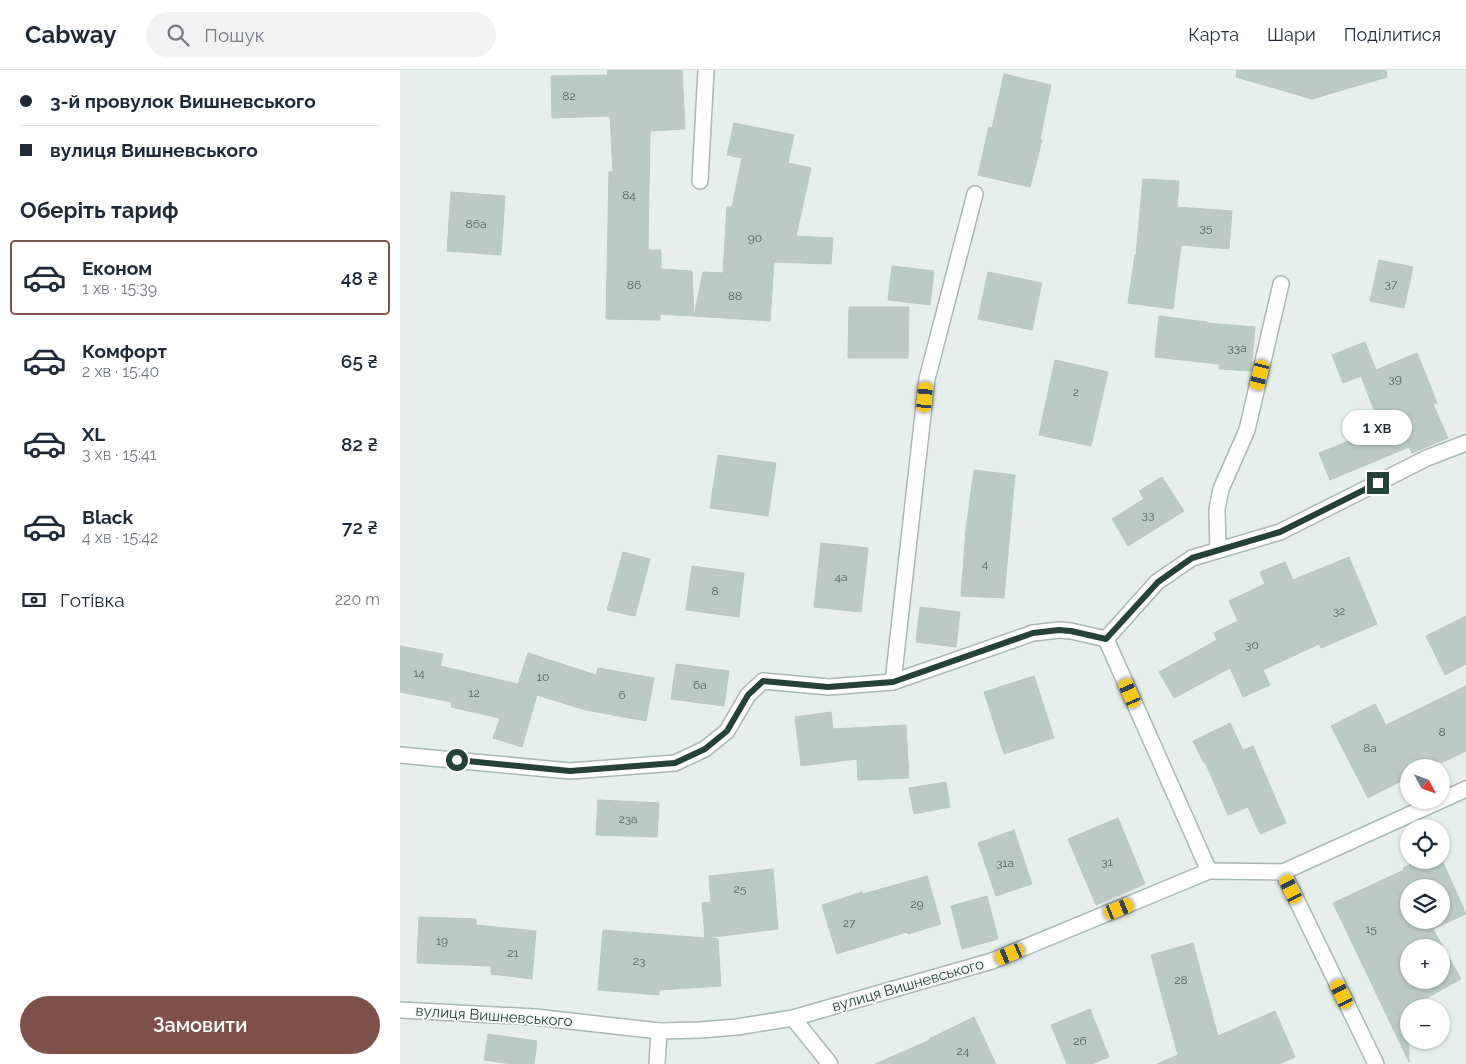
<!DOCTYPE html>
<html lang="uk">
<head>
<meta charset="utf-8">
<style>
	:root { --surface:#fff; --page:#f2f2f3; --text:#1f2937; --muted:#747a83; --line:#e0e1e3; --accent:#7f5249 }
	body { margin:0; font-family:Raleway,sans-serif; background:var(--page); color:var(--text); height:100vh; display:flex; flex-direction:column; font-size:19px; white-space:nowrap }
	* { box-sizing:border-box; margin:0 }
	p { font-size:16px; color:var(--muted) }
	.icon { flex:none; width:28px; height:28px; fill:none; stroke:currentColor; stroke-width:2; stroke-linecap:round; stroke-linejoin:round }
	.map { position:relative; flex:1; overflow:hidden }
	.sheet { display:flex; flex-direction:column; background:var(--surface); width:400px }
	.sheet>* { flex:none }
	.guide { display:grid; align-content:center; height:110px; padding:0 20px; background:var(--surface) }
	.needle { width:32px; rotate:131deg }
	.controls { position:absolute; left:1000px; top:689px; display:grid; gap:10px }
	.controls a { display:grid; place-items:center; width:50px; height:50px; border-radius:50%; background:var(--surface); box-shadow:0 1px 4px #0004; font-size:25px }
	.end { position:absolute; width:22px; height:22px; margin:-11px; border:6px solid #24423a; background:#fff; box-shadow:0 0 0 2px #fff }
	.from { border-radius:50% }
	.bubble { position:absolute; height:35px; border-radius:18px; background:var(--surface); box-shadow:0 1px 4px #0004; font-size:16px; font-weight:600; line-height:35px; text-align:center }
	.car { position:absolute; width:15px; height:30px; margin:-15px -8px; border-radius:6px; box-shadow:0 0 4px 1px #0007; background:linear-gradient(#f5c518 24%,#345 0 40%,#f5c518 0 76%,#345 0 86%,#f5c518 0) }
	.guide b { display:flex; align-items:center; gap:18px; height:48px; font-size:19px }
	.guide b+b { border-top:1px solid var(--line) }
	.guide i { width:12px; height:12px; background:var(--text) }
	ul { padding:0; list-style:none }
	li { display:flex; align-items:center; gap:15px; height:75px; margin:0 10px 8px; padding:0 10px; border:2px solid transparent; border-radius:5px }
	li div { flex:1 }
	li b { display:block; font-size:19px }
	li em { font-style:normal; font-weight:600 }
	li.selected { border-color:var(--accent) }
	li>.icon { width:45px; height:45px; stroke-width:1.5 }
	h2 { padding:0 20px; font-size:22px; line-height:60px }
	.pay { display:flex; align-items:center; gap:12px; height:55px; padding:0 20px; font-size:19px }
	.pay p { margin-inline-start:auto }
	.cta { display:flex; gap:10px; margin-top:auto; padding:10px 20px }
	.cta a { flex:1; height:58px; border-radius:30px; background:var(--accent); color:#fff; font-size:20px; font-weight:600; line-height:58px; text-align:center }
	header { display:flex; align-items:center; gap:30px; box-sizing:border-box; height:70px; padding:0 25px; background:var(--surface); border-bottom:1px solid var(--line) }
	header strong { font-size:24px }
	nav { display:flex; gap:28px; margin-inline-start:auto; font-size:18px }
	.search { width:350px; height:45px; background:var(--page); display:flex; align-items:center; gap:12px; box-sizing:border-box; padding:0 18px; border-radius:28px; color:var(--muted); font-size:19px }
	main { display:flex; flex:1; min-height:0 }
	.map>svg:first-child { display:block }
	.building { fill:#bbcac4; stroke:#b8c9c2; fill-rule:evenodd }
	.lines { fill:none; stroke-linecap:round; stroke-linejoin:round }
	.lane-casing { stroke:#a8b8b2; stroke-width:18 }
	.street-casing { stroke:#a8b8b2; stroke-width:18 }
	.lane { stroke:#fff; stroke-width:15 }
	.street { stroke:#fff; stroke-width:15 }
	.route { stroke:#24423a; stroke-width:6 }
	.labels { text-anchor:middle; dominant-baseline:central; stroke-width:4; stroke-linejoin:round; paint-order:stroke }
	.number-label { font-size:12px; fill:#4a645c }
	.street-label { font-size:15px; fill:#24423a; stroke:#f7fbf9 }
</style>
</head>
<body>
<header>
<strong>Cabway</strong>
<div class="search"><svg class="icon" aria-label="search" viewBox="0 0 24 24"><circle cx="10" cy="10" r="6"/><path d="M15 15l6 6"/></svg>Пошук</div>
<nav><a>Карта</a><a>Шари</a><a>Поділитися</a></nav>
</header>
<main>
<section class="sheet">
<div class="guide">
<b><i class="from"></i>3-й провулок Вишневського</b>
<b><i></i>вулиця Вишневського</b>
</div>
<h2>Оберіть тариф</h2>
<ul>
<li class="selected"><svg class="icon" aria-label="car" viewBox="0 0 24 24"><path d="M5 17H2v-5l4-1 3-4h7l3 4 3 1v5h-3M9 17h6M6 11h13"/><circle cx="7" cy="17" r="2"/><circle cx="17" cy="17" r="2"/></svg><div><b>Економ</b><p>1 хв · 15:39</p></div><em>48 ₴</em></li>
<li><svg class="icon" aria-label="car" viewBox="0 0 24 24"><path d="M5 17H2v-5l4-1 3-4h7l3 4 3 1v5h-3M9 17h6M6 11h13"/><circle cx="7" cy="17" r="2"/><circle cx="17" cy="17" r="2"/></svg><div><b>Комфорт</b><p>2 хв · 15:40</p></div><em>65 ₴</em></li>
<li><svg class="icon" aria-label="car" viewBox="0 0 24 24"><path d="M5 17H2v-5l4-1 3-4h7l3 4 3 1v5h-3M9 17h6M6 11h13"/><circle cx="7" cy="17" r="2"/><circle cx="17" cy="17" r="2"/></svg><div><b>XL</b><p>3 хв · 15:41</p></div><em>82 ₴</em></li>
<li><svg class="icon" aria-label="car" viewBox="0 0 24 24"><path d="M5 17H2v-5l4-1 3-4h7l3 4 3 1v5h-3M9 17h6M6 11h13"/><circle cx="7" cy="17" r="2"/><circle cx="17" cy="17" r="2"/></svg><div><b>Black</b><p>4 хв · 15:42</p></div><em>72 ₴</em></li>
</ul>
<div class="pay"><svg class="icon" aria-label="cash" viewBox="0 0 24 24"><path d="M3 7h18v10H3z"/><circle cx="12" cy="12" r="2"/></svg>Готівка<p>220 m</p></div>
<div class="cta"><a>Замовити</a></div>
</section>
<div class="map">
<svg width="1066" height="994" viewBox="0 0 1066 994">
	<rect width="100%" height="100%" fill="#e6efeb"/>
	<g class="building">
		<polygon points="207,0 282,0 285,59 250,61 248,180 261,180 261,199 292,201 294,246 303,202 323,203 327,137 332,137 342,88 327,85 334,53 394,65 388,93 411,98 396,166 433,168 431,194 374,192 370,251 260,244 260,250 206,249 209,102 213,102 210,46 152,48 151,6 208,5"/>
		<polygon points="837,0 986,0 987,7 912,29 836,7"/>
		<polygon points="604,4 651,15 640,69 642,70 630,117 578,105 589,57 592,58"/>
		<polygon points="743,109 779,111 777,137 832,141 829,179 781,175 773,239 728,233 735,185 736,185"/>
		<polygon points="51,122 105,126 101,185 47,181"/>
		<polygon points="979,190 1013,197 1004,238 970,231"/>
		<polygon points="492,196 534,201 530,235 488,230"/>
		<polygon points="588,202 642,213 632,260 578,249"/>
		<polygon points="449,237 509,237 508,288 448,288"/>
		<polygon points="759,246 807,252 807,253 855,257 851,301 819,299 819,294 755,287"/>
		<polygon points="965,272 976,300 1017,283 1037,333 1033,334 1048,368 1012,383 1009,377 930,410 919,383 981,358 961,306 943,313 932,285"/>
		<polygon points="655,290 708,302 691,376 639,365"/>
		<polygon points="318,385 376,393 368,446 310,438"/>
		<polygon points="574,400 615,405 604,528 561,526 566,459"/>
		<polygon points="762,407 784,441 728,476 712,449 744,429 739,421"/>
		<polygon points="421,473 468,478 461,542 414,537"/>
		<polygon points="223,482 250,489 235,546 207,540"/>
		<polygon points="949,487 977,554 921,578 919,574 863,600 870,615 843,627 830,598 774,628 759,602 817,570 814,563 838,551 829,531 865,514 860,502 885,492 893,510"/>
		<polygon points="292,496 344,503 339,547 286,540"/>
		<polygon points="520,537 560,542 556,577 516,572"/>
		<polygon points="1066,546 1066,594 1045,605 1026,566"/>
		<polygon points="0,576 43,584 40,596 118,614 128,583 196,605 198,598 254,608 246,651 186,640 137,625 122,677 93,668 100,648 51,637 52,632 0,622"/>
		<polygon points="276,594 329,601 324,636 271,629"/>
		<polygon points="634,606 654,668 604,684 584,622"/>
		<polygon points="1066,616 1066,681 1041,693 1041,690 1027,698 1009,698 1009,707 968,728 931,656 975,634 986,655"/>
		<polygon points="431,642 433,659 506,655 509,708 458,710 457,689 401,696 395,647"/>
		<polygon points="830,653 843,680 853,676 886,753 860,764 848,737 828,745 805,692 804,693 793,671"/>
		<polygon points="546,712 550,737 514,744 509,718"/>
		<polygon points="198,730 259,733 257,767 196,765"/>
		<polygon points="718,748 745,814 696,835 668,769"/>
		<polygon points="614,760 632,814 596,826 578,773"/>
		<path d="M1020,790H1042L1066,844L1033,859L1061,909L1009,938V992L933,833L1004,800L1003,798ZM1009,818H1041V850H1009ZM1009,878H1041V910H1009Z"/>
		<polygon points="373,799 378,859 305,868 302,833 311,832 309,806"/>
		<polygon points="527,806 541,854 508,864 507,862 437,884 422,835 462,822 463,824"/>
		<polygon points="587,826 598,869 562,879 551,836"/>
		<polygon points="19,847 76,849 76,855 136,861 132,909 91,904 91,896 17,893"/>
		<polygon points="203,860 318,869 321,916 259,920 259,925 198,920"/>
		<polygon points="793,873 818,966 875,941 895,987 879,994 757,994 778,985 751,885"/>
		<polygon points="690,939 709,987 692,994 667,994 651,955"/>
		<polygon points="574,947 596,994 475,994 530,970 529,969"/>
		<polygon points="88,964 137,971 134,994 112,994 84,990"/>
	</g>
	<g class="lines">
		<g class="lane-casing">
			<g id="lane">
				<polyline points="818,480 817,439 821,419 847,360 881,214"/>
				<polyline points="493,612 527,309 575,124"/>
			</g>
		</g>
		<g class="street-casing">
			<g id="street">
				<polyline points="300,111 306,0"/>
				<polyline points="0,685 170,701 275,693 305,679 327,661 348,625 363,611 429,617 493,612 633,563 659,560 671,561 706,569"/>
				<polyline points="809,801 883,802 1066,719"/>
				<polyline points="883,802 976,994"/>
				<polyline points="0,940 135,947 259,961 300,960 337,957 393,948 592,891 809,801 706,569 757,512 792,488 880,462 1027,388 1066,373"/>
				<polyline points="393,948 430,994"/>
				<polyline points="257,994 259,961"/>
			</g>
		</g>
		<use href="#lane" class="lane"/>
		<use href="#street" class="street"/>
	</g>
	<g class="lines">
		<polyline class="route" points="57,690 170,701 275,693 305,679 327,661 348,625 363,611 428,617 493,612 633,563 659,560 671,561 706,569 758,512 792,488 880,462 978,413"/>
	</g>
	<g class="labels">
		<g class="number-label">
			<text x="169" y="26">82</text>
			<text x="229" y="125">84</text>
			<text x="76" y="154">86а</text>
			<text x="806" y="158">35</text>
			<text x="355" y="168">90</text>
			<text x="991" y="214">37</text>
			<text x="234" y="215">86</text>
			<text x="335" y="226">88</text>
			<text x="837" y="278">33а</text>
			<text x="995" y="309">39</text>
			<text x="676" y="322">2</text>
			<text x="748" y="445">33</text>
			<text x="585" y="494">4</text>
			<text x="441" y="507">4а</text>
			<text x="315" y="521">8</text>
			<text x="939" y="541">32</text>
			<text x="852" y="575">30</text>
			<text x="19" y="603">14</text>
			<text x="143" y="607">10</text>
			<text x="300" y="615">6а</text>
			<text x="74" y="623">12</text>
			<text x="222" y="625">6</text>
			<text x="1042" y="662">8</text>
			<text x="970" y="678">8а</text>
			<text x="228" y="749">23а</text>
			<text x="707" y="792">31</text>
			<text x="605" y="793">31а</text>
			<text x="340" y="819">25</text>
			<text x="517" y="834">29</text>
			<text x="449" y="853">27</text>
			<text x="971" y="859">15</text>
			<text x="42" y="871">19</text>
			<text x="113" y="883">21</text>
			<text x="239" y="891">23</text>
			<text x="781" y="910">28</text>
			<text x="680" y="971">26</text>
			<text x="563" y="981">24</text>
		</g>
		<g class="street-label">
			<text transform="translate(508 915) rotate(-16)">вулиця Вишневського</text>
			<text transform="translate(94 946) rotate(4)">вулиця Вишневського</text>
		</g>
	</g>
</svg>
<div class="controls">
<a><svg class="needle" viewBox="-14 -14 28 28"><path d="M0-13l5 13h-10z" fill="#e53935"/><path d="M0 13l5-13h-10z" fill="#747a83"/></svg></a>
<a><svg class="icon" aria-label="locate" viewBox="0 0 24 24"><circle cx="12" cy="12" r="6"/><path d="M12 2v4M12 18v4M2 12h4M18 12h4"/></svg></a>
<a><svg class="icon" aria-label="layers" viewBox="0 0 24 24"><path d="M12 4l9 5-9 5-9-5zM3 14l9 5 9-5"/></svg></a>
<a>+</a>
<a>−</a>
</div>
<i class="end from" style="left:57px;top:690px"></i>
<i class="end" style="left:978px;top:413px"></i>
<div class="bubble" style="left:942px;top:340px;width:70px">1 хв</div>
<i class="car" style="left:860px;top:305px;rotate:194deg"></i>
<i class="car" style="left:525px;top:327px;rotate:5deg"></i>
<i class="car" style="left:730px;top:623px;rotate:336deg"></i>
<i class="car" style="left:891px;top:819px;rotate:334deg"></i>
<i class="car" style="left:719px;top:839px;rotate:68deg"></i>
<i class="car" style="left:610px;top:884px;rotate:248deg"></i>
<i class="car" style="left:942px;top:924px;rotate:334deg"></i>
</div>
</main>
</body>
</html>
